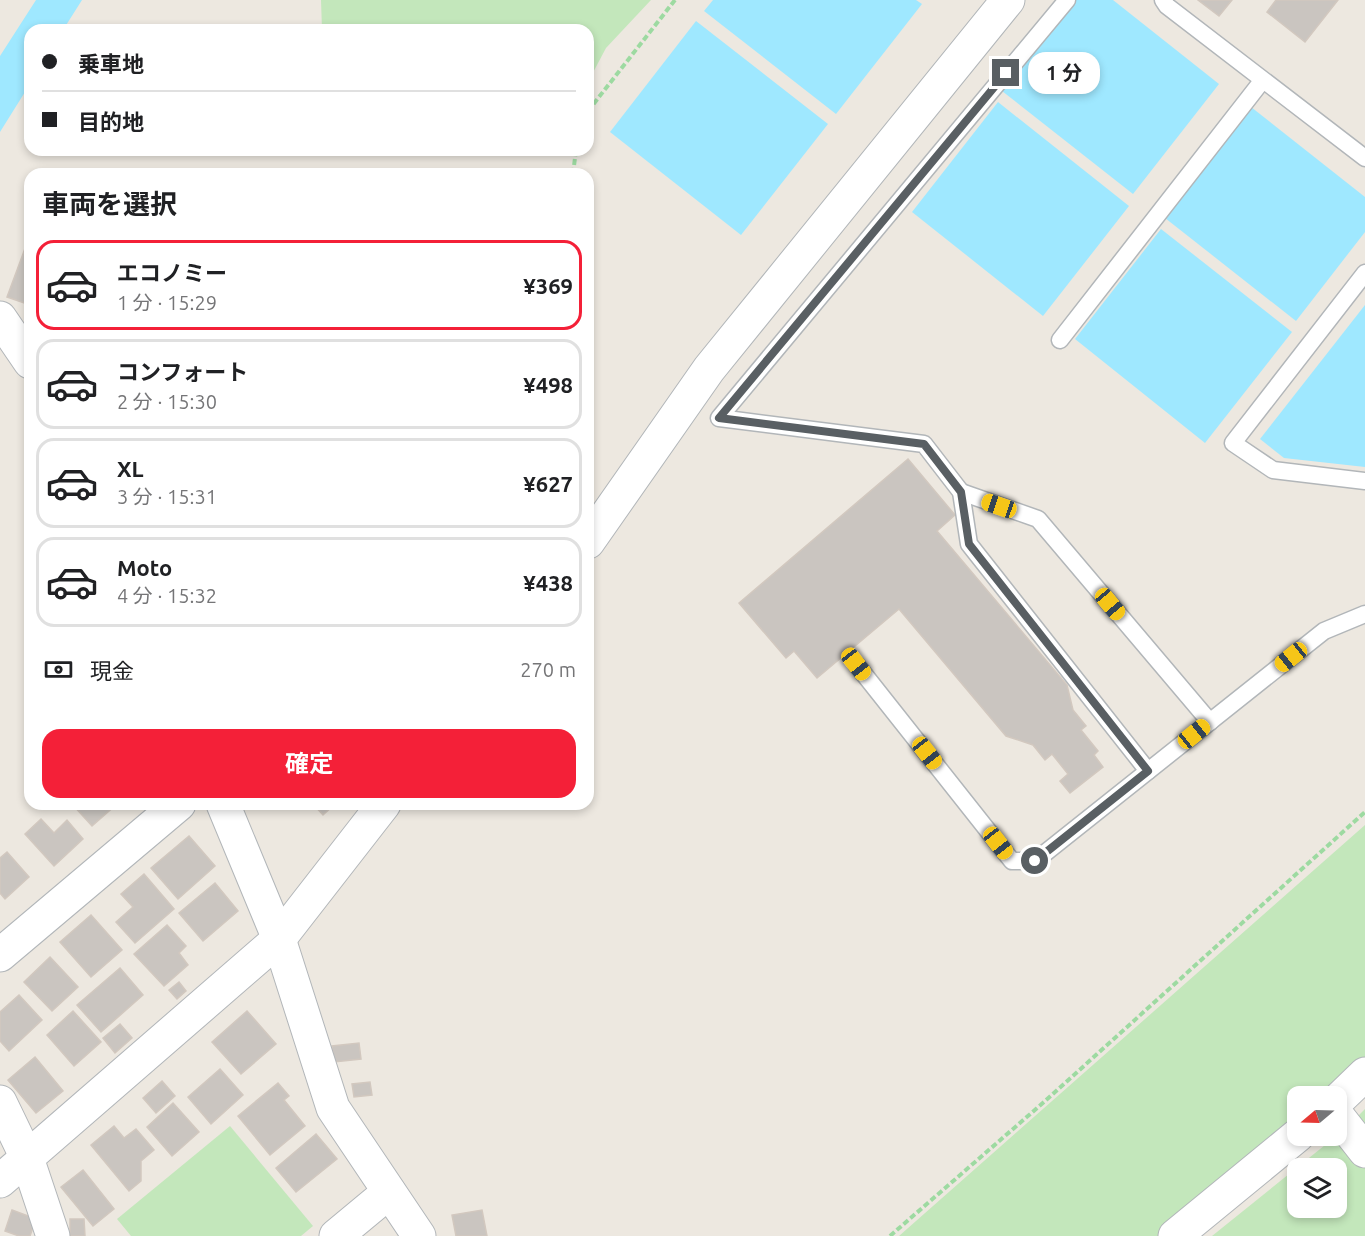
<!DOCTYPE html>
<html lang="ja">
<head>
<meta charset="utf-8">
<style>
	:root { --surface:#fff; --page:#f6f6f6; --text:#202124; --muted:#757577; --line:#e0e0e0; --accent:#f42038 }
	body { margin:0; font-family:Ubuntu,"Noto Sans JP",sans-serif; background:var(--page); color:var(--text); height:100vh; display:flex; flex-direction:column; font-size:22px; white-space:nowrap }
	* { box-sizing:border-box; margin:0 }
	p { font-size:20px; color:var(--muted) }
	.icon { flex:none; width:33px; height:33px; fill:none; stroke:currentColor; stroke-width:2; stroke-linecap:round; stroke-linejoin:round }
	.map { position:relative; flex:1; overflow:hidden }
	.side { position:absolute; left:24px; top:168px; width:570px; height:642px; display:flex; flex-direction:column; background:var(--surface); border-radius:18px; box-shadow:0 3px 9px #0003 }
	.side>* { flex:none }
	.banner { position:absolute; left:24px; top:24px; width:570px; height:132px; border-radius:18px; box-shadow:0 3px 9px #0003; display:grid; align-content:center; height:132px; padding:0 18px; background:var(--surface) }
	.needle { width:39px; rotate:251deg }
	.buttons { position:absolute; left:1287px; top:1086px; display:grid; gap:12px }
	.buttons a { display:grid; place-items:center; width:60px; height:60px; border-radius:12px; background:var(--surface); box-shadow:0 3px 9px #0003; font-size:30px }
	.end { position:absolute; width:27px; height:27px; margin:-14px; border:8px solid #595f63; background:#fff; box-shadow:0 0 0 3px #fff }
	.from { border-radius:50% }
	.bubble { position:absolute; height:42px; border-radius:18px; background:var(--surface); box-shadow:0 3px 9px #0003; font-size:20px; font-weight:700; line-height:42px; text-align:center }
	.car { position:absolute; width:18px; height:36px; margin:-18px -9px; border-radius:8px; box-shadow:0 0 4px 2px #0007; background:linear-gradient(#f5c518 24%,#345 0 40%,#f5c518 0 76%,#345 0 86%,#f5c518 0) }
	.banner b { display:flex; align-items:center; gap:21px; height:57px; font-size:22px }
	.banner b+b { border-top:2px solid var(--line) }
	.banner i { width:15px; height:15px; background:var(--text) }
	ul { padding:0; list-style:none }
	li { display:flex; align-items:center; gap:18px; height:90px; margin:0 12px 9px; padding:0 6px; border:3px solid var(--line); border-radius:18px }
	li div { flex:1 }
	li b { display:block; font-size:22px }
	li em { font-style:normal; font-weight:700 }
	li.active { border-color:var(--accent) }
	li>.icon { width:54px; height:54px; stroke-width:1.5 }
	h2 { padding:0 18px; font-size:27px; line-height:72px }
	.pay { display:flex; align-items:center; gap:15px; height:66px; padding:0 18px; font-size:22px }
	.pay p { margin-inline-start:auto }
	.button { display:flex; gap:12px; margin-top:auto; padding:12px 18px }
	.button a { flex:1; height:69px; border-radius:18px; background:var(--accent); color:#fff; font-size:24px; font-weight:700; line-height:69px; text-align:center }
	.map>svg:first-child { display:block }
	.green { fill:#c3e7bb; fill-rule:evenodd }
	.water { fill:#9fe8ff }
	.building { fill:#cac5c0; stroke:#d2c8bf; stroke-width:1.5 }
	.lines { fill:none; stroke-linecap:round; stroke-linejoin:round }
	.lane-casing { stroke:#b2b6b9; stroke-width:19 }
	.street-casing { stroke:#b2b6b9; stroke-width:35 }
	.path { stroke:#9ddaa1; stroke-width:4; stroke-dasharray:6 3; stroke-linecap:butt }
	.lane { stroke:#fff; stroke-width:16 }
	.street { stroke:#fff; stroke-width:33 }
	.route { stroke:#595f63; stroke-width:8 }
</style>
</head>
<body>
<div class="map">
<svg width="1365" height="1236" viewBox="0 0 1365 1236">
	<rect width="100%" height="100%" fill="#ede8e0"/>
	<g class="green">
		<polygon points="321,0 651,0 606,48 588,82 588,30 322,30"/>
		<polygon points="1365,825 1365,1060 1328,1096 1298,1096 1297,1123 1160,1236 899,1236"/>
		<path d="M1365,1109V1236H1212L1345,1129ZM1298,1168H1336V1208H1298Z"/>
		<polygon points="230,1126 313,1226 301,1236 131,1236 117,1219"/>
	</g>
	<g class="water">
		<polygon points="36,0 82,0 63,30 30,30 30,84 0,132 0,56"/>
		<polygon points="713,0 916,0 922,4 836,114 704,11"/>
		<polygon points="1073,0 1113,0 1219,84 1133,194 1002,91"/>
		<polygon points="696,21 828,124 741,235 610,132"/>
		<polygon points="998,102 1129,206 1043,316 912,212"/>
		<polygon points="1251,107 1365,197 1365,232 1296,321 1165,218"/>
		<polygon points="1161,229 1292,332 1205,443 1075,339"/>
		<polygon points="1365,305 1365,467 1284,458 1260,439"/>
	</g>
	<g class="building">
		<polygon points="1198,0 1232,0 1219,16"/>
		<polygon points="1276,0 1338,0 1305,42 1267,12"/>
		<polygon points="30,235 30,305 7,297"/>
		<polygon points="908,459 955,515 937,531 1067,685 1073,710 1086,726 1081,730 1098,751 1094,755 1103,767 1070,793 1060,781 1068,774 1052,754 1045,760 1033,745 1006,736 899,609 817,678 794,651 786,658 739,603"/>
		<polygon points="72,804 117,804 92,826"/>
		<polygon points="313,804 335,804 323,815"/>
		<polygon points="41,819 54,833 67,820 83,839 54,866 25,834"/>
		<polygon points="189,836 215,866 178,899 151,868"/>
		<polygon points="7,852 29,877 5,899 0,893 0,858"/>
		<polygon points="144,874 174,909 135,943 116,922 133,907 121,894"/>
		<polygon points="215,883 238,911 203,941 179,913"/>
		<polygon points="91,915 122,950 91,977 60,942"/>
		<polygon points="167,925 186,946 179,953 188,965 164,986 134,954"/>
		<polygon points="50,957 78,987 52,1011 24,982"/>
		<polygon points="120,968 143,995 101,1032 77,1005"/>
		<polygon points="179,982 186,991 177,999 169,990"/>
		<polygon points="19,995 42,1020 9,1051 0,1041 0,1012"/>
		<polygon points="73,1011 101,1042 74,1066 47,1035"/>
		<polygon points="247,1011 276,1044 241,1074 212,1042"/>
		<polygon points="120,1024 132,1038 115,1053 103,1038"/>
		<polygon points="359,1043 361,1059 334,1062 332,1046"/>
		<polygon points="35,1057 63,1091 36,1113 8,1080"/>
		<polygon points="220,1069 243,1095 211,1124 188,1097"/>
		<polygon points="162,1081 175,1096 156,1113 143,1098"/>
		<polygon points="370,1082 372,1095 354,1097 352,1084"/>
		<polygon points="278,1083 289,1096 284,1100 305,1126 270,1155 238,1116"/>
		<polygon points="173,1103 199,1132 172,1156 147,1127"/>
		<polygon points="114,1126 124,1138 136,1129 154,1150 141,1161 141,1181 129,1191 91,1145"/>
		<polygon points="316,1134 337,1159 296,1192 276,1168"/>
		<polygon points="83,1170 114,1209 93,1226 61,1187"/>
		<polygon points="12,1210 36,1219 30,1236 19,1236 5,1231"/>
		<polygon points="482,1210 487,1236 456,1236 452,1215"/>
		<polygon points="70,1219 84,1219 85,1236 70,1236"/>
	</g>
	<g class="lines">
		<g class="lane-casing">
			<g id="lane">
				<polyline points="1067,0 719,418 924,444 961,492 969,544 1148,771"/>
				<polyline points="1163,0 1167,6 1365,158"/>
				<polyline points="1365,273 1233,443 1273,470 1365,481"/>
				<polyline points="1060,340 1262,81"/>
				<polyline points="961,492 1038,519 1210,722"/>
				<polyline points="856,664 1012,861 1035,861 1324,631 1365,614"/>
			</g>
		</g>
		<g class="street-casing">
			<g id="street">
				<polyline points="0,318 30,362"/>
				<polyline points="588,542 709,369 1008,0"/>
				<polyline points="223,804 279,939 333,1108 419,1236"/>
				<polyline points="0,955 179,804"/>
				<polyline points="0,1102 27,1158 53,1236"/>
				<polyline points="1336,1102 1365,1074"/>
				<polyline points="1336,1114 1365,1151"/>
				<polyline points="0,1181 279,939 384,804"/>
				<polyline points="336,1236 389,1192"/>
				<polyline points="1175,1236 1298,1135"/>
			</g>
		</g>
		<g class="path">
			<polyline points="588,111 675,0"/>
			<polyline points="573,174 576,150"/>
			<polyline points="890,1236 1044,1102 1365,812"/>
		</g>
		<use href="#lane" class="lane"/>
		<use href="#street" class="street"/>
	</g>
	<g class="lines">
		<polyline class="route" points="1006,73 719,418 924,444 961,492 969,544 1148,771 1035,861"/>
	</g>
</svg>
<div class="buttons">
<a><svg class="needle" viewBox="-14 -14 28 28"><path d="M0-13l5 13h-10z" fill="#e53935"/><path d="M0 13l5-13h-10z" fill="#757577"/></svg></a>
<a><svg class="icon" aria-label="layers" viewBox="0 0 24 24"><path d="M12 4l9 5-9 5-9-5zM3 14l9 5 9-5"/></svg></a>
</div>
<i class="end from" style="left:1035px;top:861px"></i>
<i class="end" style="left:1006px;top:73px"></i>
<div class="bubble" style="left:1028px;top:52px;width:72px">1 分</div>
<i class="car" style="left:999px;top:506px;rotate:289deg"></i>
<i class="car" style="left:1110px;top:604px;rotate:140deg"></i>
<i class="car" style="left:1291px;top:657px;rotate:231deg"></i>
<i class="car" style="left:856px;top:664px;rotate:142deg"></i>
<i class="car" style="left:1194px;top:734px;rotate:51deg"></i>
<i class="car" style="left:927px;top:753px;rotate:142deg"></i>
<i class="car" style="left:998px;top:843px;rotate:142deg"></i>
<div class="banner">
<b><i class="from"></i>乗車地</b>
<b><i></i>目的地</b>
</div>
<section class="side">
<h2>車両を選択</h2>
<ul>
<li class="active"><svg class="icon" aria-label="car" viewBox="0 0 24 24"><path d="M5 17H2v-5l4-1 3-4h7l3 4 3 1v5h-3M9 17h6M6 11h13"/><circle cx="7" cy="17" r="2"/><circle cx="17" cy="17" r="2"/></svg><div><b>エコノミー</b><p>1 分 · 15:29</p></div><em>¥369</em></li>
<li><svg class="icon" aria-label="car" viewBox="0 0 24 24"><path d="M5 17H2v-5l4-1 3-4h7l3 4 3 1v5h-3M9 17h6M6 11h13"/><circle cx="7" cy="17" r="2"/><circle cx="17" cy="17" r="2"/></svg><div><b>コンフォート</b><p>2 分 · 15:30</p></div><em>¥498</em></li>
<li><svg class="icon" aria-label="car" viewBox="0 0 24 24"><path d="M5 17H2v-5l4-1 3-4h7l3 4 3 1v5h-3M9 17h6M6 11h13"/><circle cx="7" cy="17" r="2"/><circle cx="17" cy="17" r="2"/></svg><div><b>XL</b><p>3 分 · 15:31</p></div><em>¥627</em></li>
<li><svg class="icon" aria-label="car" viewBox="0 0 24 24"><path d="M5 17H2v-5l4-1 3-4h7l3 4 3 1v5h-3M9 17h6M6 11h13"/><circle cx="7" cy="17" r="2"/><circle cx="17" cy="17" r="2"/></svg><div><b>Moto</b><p>4 分 · 15:32</p></div><em>¥438</em></li>
</ul>
<div class="pay"><svg class="icon" aria-label="cash" viewBox="0 0 24 24"><path d="M3 7h18v10H3z"/><circle cx="12" cy="12" r="2"/></svg>現金<p>270 m</p></div>
<div class="button"><a>確定</a></div>
</section>
</div>
</body>
</html>
